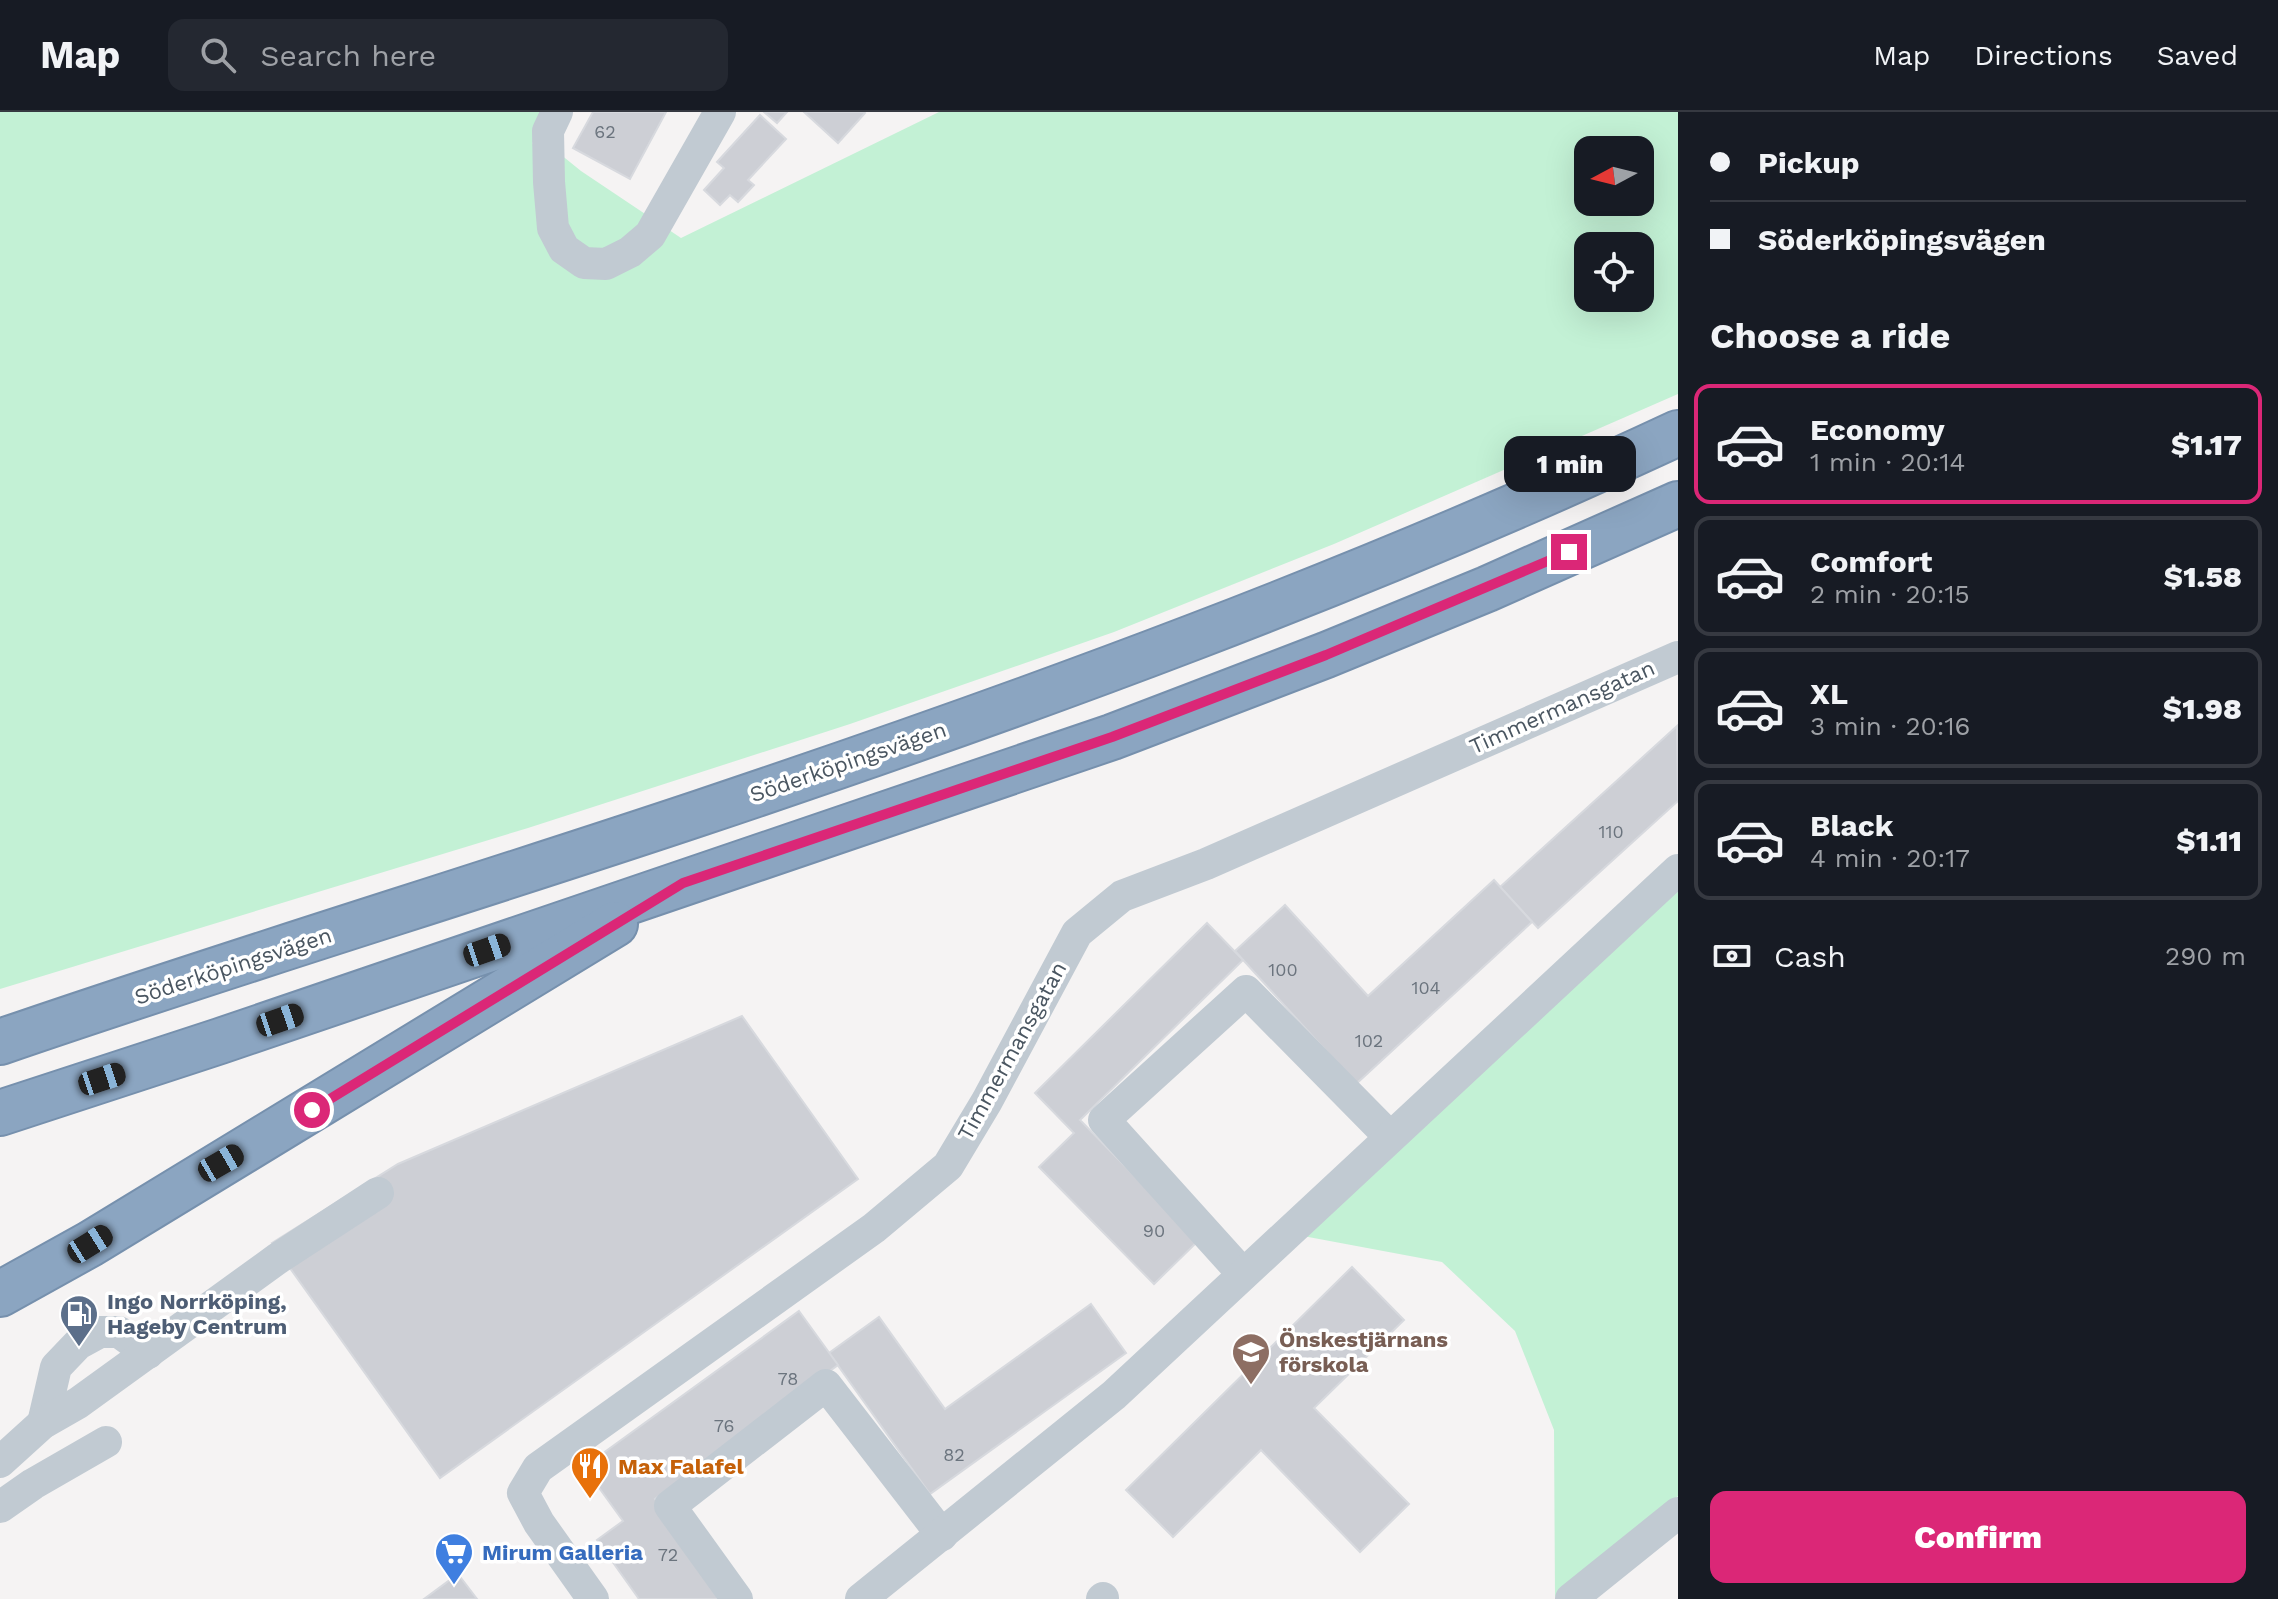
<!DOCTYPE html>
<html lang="en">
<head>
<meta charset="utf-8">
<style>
	:root { --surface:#171b24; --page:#242831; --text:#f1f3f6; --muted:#9ea1a6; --line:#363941; --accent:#db2777 }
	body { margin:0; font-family:"Work Sans",sans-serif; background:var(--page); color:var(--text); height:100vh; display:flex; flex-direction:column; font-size:30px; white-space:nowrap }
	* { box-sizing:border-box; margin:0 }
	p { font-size:26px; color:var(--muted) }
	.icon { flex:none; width:44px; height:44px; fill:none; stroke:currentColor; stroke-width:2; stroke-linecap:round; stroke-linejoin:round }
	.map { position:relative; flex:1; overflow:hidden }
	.details { display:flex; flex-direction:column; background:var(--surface); width:600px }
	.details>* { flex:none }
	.hud { display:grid; align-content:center; height:176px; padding:0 32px; background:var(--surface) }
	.needle { width:52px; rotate:263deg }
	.buttons { position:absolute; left:1574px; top:24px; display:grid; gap:16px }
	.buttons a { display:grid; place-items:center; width:80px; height:80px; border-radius:16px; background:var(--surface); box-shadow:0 8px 32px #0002; font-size:40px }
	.end { position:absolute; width:36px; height:36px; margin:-18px; border:10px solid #db2777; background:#fff; box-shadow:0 0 0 4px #fff }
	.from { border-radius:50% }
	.bubble { position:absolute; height:56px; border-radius:16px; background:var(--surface); box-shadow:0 8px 32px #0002; font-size:26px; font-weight:800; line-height:56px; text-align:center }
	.car { position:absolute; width:24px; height:48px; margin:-24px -12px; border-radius:10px; box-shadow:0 0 6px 2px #0007; background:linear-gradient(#222 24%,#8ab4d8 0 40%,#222 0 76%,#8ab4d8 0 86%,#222 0) }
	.hud b { display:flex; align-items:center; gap:28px; height:76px; font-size:30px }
	.hud b+b { border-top:2px solid var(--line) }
	.hud i { width:20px; height:20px; background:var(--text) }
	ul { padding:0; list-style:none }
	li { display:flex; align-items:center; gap:24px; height:120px; margin:0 16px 12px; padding:0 16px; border:4px solid var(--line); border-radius:16px }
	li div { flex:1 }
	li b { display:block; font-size:30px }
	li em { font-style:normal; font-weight:800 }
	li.selected { border-color:var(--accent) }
	li>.icon { width:72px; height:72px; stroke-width:1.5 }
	h2 { padding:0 32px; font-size:36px; line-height:96px }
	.pay { display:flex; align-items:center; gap:20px; height:88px; padding:0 32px; font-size:30px }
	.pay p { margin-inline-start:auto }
	.button { display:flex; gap:16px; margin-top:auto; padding:16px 32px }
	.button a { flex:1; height:92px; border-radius:16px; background:var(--accent); color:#fff; font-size:32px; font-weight:800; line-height:92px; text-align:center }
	header { display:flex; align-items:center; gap:48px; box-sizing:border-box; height:112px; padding:0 40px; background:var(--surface); border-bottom:2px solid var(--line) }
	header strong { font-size:38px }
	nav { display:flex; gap:44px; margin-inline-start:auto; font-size:28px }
	.search { width:560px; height:72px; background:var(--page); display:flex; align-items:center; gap:20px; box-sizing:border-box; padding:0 28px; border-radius:16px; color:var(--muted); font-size:30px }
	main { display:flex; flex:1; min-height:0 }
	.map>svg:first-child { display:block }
	.green { fill:#c3f1d5; fill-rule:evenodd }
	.building { fill:#cdcfd5; stroke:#d7d9de; stroke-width:2 }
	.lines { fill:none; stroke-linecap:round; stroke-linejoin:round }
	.highway-casing { stroke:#7690ad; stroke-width:48 }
	.minor { stroke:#c1cad2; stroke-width:32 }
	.highway { stroke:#8ba5c1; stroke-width:44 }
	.route { stroke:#db2777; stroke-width:10 }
	.labels { text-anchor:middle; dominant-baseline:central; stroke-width:7; stroke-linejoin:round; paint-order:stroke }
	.number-label { font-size:18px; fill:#6b747e }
	.street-label { font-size:22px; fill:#4a5661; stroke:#fff }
	.service-label { font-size:22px; font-weight:bold; fill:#4e5e75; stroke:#fff; text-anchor:start }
	.education-label { font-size:22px; font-weight:bold; fill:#785e54; stroke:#fff; text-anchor:start }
	.food-label { font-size:22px; font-weight:bold; fill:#c56008; stroke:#fff; text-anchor:start }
	.shop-label { font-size:22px; font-weight:bold; fill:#366cbe; stroke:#fff; text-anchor:start }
</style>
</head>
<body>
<header>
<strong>Map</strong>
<div class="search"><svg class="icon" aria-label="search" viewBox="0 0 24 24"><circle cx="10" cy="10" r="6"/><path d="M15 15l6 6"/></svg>Search here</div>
<nav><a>Map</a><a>Directions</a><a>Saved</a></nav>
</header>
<main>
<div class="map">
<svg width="1678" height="1487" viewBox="0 0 1678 1487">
	<rect width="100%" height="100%" fill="#f5f3f3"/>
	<g class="green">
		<path d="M0,0H546L532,32L539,25L581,59L681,126L939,0H1678V282L1334,432L1114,520L850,612L528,716L0,877ZM1588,38H1640V90H1588ZM1588,134H1640V186H1588Z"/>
		<polygon points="1678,762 1678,1384 1555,1485 1554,1318 1515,1219 1442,1150 1303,1124"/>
	</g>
	<g class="building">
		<polygon points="593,0 666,0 630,67 573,36"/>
		<polygon points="764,0 787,0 777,11"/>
		<polygon points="804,0 864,0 865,1 838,31"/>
		<polygon points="760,3 786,27 748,68 754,73 738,90 730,83 720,93 704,78 724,56 717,50"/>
		<polygon points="1677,614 1678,689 1538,816 1500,775"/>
		<polygon points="1494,768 1532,810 1356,972 1235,839 1285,793 1368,884"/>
		<polygon points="1207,811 1243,848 1080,1008 1198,1129 1154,1172 1039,1055 1074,1021 1035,981"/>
		<polygon points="742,904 858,1067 440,1366 272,1131 398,1052"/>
		<polygon points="1352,1155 1404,1208 1314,1296 1409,1392 1360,1440 1261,1338 1173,1425 1126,1378"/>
		<polygon points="1091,1192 1126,1241 930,1382 829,1241 879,1205 945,1297"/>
		<polygon points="799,1199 838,1253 655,1387 728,1487 639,1487 597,1428 623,1409 584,1355"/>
		<polygon points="458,1462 477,1487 424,1487"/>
	</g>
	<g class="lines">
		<g class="highway-casing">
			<g id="highway">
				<path d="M0,930C232,850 467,779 700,701C1031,590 1361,469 1678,321"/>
				<polyline points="0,1001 220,929 1112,625 1326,543 1487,477 1678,392"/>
				<polyline points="0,1182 90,1132 615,812"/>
			</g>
		</g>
		<g class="minor">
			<polyline points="557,0 548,19 549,70 553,116 564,137 584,151 606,152 630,140 650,123 720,0"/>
			<polyline points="1243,1162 1104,1008 1246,879 1390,1025"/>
			<polyline points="43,1311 56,1255 78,1232 100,1220 119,1220 148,1241"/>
			<polyline points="0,1350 43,1311 78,1291 277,1147 378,1081"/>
			<polyline points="0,1395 33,1372 106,1330"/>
			<polyline points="593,1487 539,1411 523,1381 538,1356 874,1116 948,1054 987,989 1077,821 1122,784 1206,752 1678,545"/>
			<polyline points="737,1487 670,1394 826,1273 942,1423"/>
			<polyline points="861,1487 1114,1283 1678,758"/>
			<polyline points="1102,1487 1103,1486"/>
			<polyline points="1571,1487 1678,1401"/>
		</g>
		<use href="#highway" class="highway"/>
	</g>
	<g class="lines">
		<polyline class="route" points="312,998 683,771 1112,625 1326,543 1569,440"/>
	</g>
	<defs>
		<g id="fuel-pin" transform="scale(2)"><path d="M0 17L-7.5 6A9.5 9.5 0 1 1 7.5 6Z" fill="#5c6f8a" stroke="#fff"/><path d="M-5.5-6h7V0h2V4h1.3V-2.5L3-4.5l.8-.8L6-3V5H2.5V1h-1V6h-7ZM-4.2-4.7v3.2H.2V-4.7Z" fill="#fff"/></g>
		<g id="school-pin" transform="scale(2)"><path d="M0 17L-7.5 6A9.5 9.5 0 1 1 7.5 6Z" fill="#8d6e63" stroke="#fff"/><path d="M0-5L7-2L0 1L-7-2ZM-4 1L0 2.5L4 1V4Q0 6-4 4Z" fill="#fff"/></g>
		<g id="restaurant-pin" transform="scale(2)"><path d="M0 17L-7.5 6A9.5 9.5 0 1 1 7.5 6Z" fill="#e8710a" stroke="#fff"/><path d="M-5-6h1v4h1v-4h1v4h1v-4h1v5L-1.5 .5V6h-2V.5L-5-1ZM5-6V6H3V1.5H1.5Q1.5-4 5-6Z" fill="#fff"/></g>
		<g id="supermarket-pin" transform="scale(2)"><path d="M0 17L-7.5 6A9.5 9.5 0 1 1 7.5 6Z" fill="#3f7fe0" stroke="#fff"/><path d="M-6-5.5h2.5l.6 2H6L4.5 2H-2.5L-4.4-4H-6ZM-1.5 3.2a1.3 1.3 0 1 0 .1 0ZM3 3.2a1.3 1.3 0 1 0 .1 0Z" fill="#fff"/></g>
	</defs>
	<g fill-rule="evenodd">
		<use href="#fuel-pin" x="79" y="1202"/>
		<use href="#school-pin" x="1251" y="1240"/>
		<use href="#restaurant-pin" x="590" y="1354"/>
		<use href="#supermarket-pin" x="454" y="1440"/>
	</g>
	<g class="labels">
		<g class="number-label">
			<text x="605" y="19">62</text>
			<text x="1611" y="719">110</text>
			<text x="1283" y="857">100</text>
			<text x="1426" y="875">104</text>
			<text x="1369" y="928">102</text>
			<text x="1154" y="1118">90</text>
			<text x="788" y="1266">78</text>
			<text x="724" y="1313">76</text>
			<text x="954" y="1342">82</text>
			<text x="668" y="1442">72</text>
		</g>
		<g class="street-label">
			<text transform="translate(1562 595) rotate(-24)">Timmermansgatan</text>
			<text transform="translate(848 650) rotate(-19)">Söderköpingsvägen</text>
			<text transform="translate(233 854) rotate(-18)">Söderköpingsvägen</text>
			<text transform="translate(1012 939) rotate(-61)">Timmermansgatan</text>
		</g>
		<g class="service-label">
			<text x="107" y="1189">Ingo Norrköping,<tspan x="107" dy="25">Hageby Centrum</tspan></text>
		</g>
		<g class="education-label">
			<text x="1279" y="1227">Önskestjärnans<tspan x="1279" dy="25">förskola</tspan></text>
		</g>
		<g class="food-label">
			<text x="618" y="1354">Max Falafel</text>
		</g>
		<g class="shop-label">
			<text x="482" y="1440">Mirum Galleria</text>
		</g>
	</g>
</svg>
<div class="buttons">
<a><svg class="needle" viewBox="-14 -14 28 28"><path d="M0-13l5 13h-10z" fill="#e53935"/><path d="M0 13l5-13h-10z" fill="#9ea1a6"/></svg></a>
<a><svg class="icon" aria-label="locate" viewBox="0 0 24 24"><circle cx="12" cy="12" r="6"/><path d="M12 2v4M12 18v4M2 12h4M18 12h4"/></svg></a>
</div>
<i class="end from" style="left:312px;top:998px"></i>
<i class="end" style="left:1569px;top:440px"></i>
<div class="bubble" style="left:1504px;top:324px;width:132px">1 min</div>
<i class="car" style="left:487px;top:838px;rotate:71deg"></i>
<i class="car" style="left:280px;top:908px;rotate:71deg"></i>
<i class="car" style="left:102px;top:967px;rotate:72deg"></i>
<i class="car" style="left:221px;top:1051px;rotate:60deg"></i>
<i class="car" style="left:90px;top:1132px;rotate:58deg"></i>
</div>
<section class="details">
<div class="hud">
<b><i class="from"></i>Pickup</b>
<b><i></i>Söderköpingsvägen</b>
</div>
<h2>Choose a ride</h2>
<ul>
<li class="selected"><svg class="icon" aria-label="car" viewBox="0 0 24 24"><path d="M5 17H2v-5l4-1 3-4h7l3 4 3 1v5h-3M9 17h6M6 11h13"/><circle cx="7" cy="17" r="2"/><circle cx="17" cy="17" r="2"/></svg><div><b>Economy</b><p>1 min · 20:14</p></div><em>$1.17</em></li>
<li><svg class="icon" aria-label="car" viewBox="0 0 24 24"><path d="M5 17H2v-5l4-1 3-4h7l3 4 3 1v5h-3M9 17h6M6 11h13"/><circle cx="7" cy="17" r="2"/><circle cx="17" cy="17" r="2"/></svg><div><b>Comfort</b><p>2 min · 20:15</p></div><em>$1.58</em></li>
<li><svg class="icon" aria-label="car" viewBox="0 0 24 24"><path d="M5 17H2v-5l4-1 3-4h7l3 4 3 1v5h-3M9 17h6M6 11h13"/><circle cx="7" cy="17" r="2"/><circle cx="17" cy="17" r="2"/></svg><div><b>XL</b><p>3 min · 20:16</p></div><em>$1.98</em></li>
<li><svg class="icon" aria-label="car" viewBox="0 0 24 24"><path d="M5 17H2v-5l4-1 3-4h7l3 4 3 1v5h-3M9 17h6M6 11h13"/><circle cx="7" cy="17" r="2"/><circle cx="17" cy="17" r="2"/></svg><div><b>Black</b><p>4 min · 20:17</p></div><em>$1.11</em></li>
</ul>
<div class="pay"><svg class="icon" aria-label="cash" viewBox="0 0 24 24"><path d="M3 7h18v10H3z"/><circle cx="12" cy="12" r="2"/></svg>Cash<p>290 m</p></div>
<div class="button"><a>Confirm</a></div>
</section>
</main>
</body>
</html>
